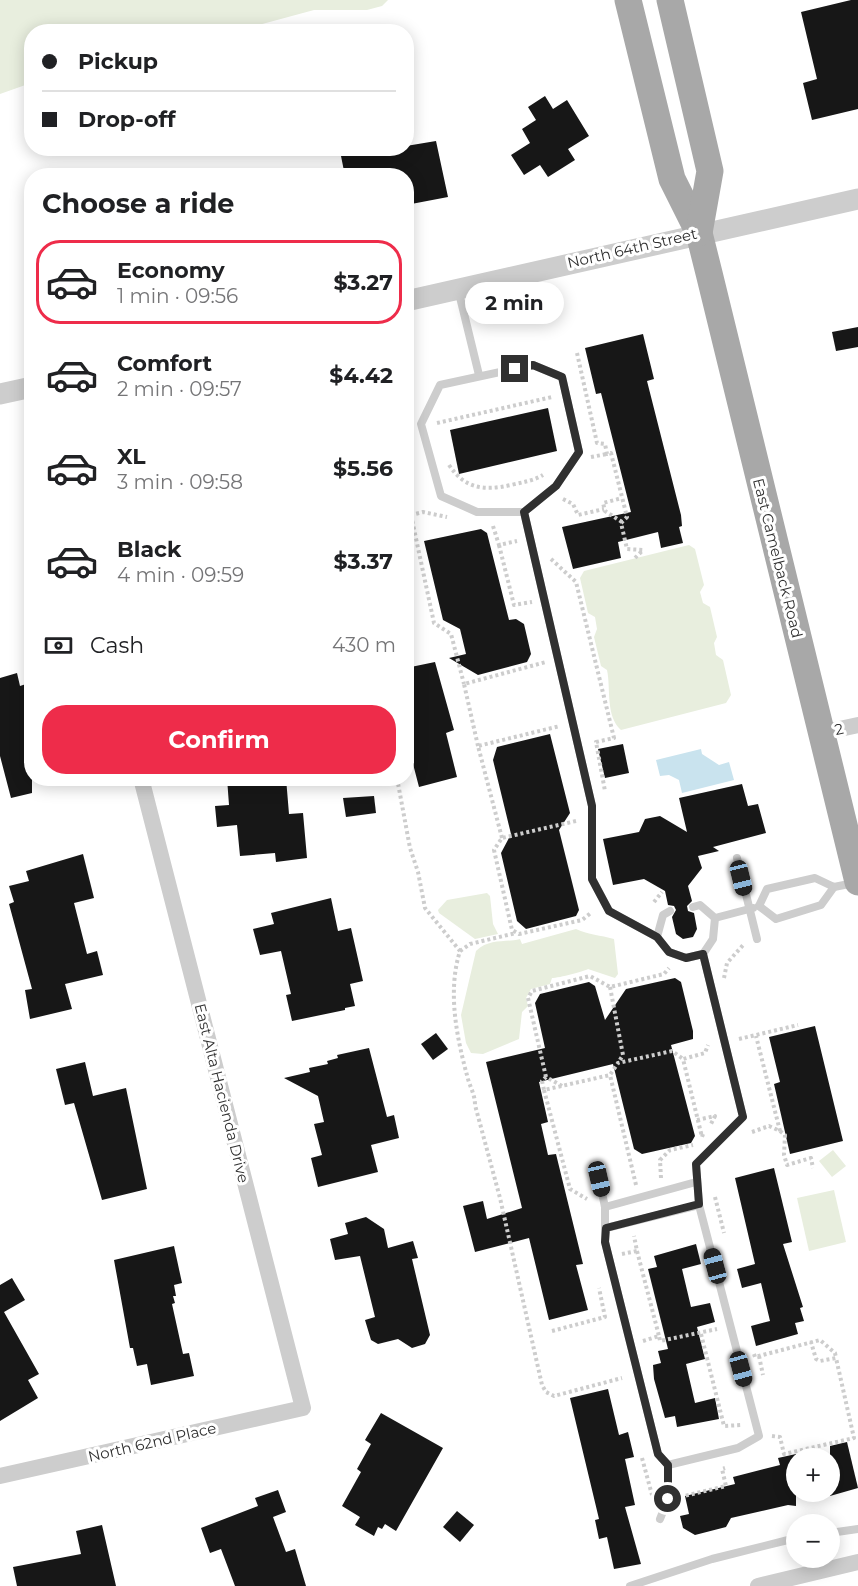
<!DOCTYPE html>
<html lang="en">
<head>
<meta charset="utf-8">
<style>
	:root { --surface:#fff; --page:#f6f6f6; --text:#202124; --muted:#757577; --line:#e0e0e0; --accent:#ee2c4a }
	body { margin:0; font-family:Montserrat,sans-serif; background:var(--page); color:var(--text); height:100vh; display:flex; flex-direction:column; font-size:22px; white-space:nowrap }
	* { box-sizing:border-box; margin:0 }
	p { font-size:20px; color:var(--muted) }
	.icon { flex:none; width:33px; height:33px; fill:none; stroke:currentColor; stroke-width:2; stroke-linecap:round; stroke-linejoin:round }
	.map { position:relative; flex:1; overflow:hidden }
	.side { position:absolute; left:24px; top:168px; width:390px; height:618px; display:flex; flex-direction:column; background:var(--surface); border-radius:24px; box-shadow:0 3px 15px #0003 }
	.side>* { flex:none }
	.hud { position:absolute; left:24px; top:24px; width:390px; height:132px; border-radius:24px; box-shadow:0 3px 15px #0003; display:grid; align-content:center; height:132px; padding:0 18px; background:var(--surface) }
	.buttons { position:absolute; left:786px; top:1448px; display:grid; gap:12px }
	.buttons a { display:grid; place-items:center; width:54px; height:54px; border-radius:50%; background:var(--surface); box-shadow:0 3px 15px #0003; font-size:30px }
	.end { position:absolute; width:27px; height:27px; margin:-14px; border:8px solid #303030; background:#fff; box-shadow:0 0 0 3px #fff }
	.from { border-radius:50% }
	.bubble { position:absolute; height:42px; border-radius:21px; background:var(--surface); box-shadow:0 3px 15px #0003; font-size:20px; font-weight:700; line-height:42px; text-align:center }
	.car { position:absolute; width:18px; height:36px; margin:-18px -9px; border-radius:8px; box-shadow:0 0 4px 2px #0007; background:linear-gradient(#222 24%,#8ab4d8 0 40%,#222 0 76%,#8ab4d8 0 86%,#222 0) }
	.hud b { display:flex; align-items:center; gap:21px; height:57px; font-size:22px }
	.hud b+b { border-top:2px solid var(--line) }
	.hud i { width:15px; height:15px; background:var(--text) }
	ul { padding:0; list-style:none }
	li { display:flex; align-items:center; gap:18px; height:84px; margin:0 12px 9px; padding:0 6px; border:3px solid transparent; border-radius:24px }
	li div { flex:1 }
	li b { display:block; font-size:22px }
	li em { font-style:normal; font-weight:700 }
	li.on { border-color:var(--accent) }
	li>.icon { width:54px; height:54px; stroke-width:1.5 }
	h2 { padding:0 18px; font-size:27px; line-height:72px }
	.pay { display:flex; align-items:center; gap:15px; height:66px; padding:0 18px; font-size:22px }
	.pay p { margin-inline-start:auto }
	.action { display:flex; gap:12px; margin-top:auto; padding:12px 18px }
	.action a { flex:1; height:69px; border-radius:24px; background:var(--accent); color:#fff; font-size:24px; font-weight:700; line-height:69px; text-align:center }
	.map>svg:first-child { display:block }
	.green { fill:#e8eede }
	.water { fill:#c9e3ee }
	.building { fill:#171717 }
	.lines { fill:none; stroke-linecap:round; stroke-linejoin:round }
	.path { stroke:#cdcdcd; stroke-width:4; stroke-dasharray:3 3; stroke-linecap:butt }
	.service { stroke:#cdcdcd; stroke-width:8 }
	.minor { stroke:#cdcdcd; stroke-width:16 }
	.tertiary { stroke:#cdcdcd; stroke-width:21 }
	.primary { stroke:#a8a8a8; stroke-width:27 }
	.route { stroke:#303030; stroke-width:8 }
	.labels { text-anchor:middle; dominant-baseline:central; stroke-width:6; stroke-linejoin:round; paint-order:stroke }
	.street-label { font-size:15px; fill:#303030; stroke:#fff }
</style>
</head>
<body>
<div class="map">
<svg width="858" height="1586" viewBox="0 0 858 1586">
	<rect width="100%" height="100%" fill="#fff"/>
	<g class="green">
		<polygon points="0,0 388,0 382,6 367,10 314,10 236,31 32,32 31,83 0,94"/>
		<path d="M689,545L695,549L704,585L700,592L703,603L710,607L717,637L714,643L716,655L723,660L731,695L726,703L621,730C605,716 611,688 607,670L601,666L594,637L597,629L595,617L588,613L580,578L584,571Z"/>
		<polygon points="487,893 490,896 493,924 498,934 475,939 439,913 438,910 447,900"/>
		<path d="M576,929C589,935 600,935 614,939L618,974L615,978L588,969C585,971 559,978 552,978L550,984L531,989L526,998L528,1006L522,1012L519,1039L483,1054L471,1053L466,1043L461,1015L476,951C490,938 504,943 520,939L522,944Z"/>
		<polygon points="833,1150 846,1166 832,1177 819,1161"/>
		<polygon points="834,1190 846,1242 809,1251 797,1198"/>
	</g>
	<polygon class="water" points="701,749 702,754 719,765 729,762 734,780 682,793 679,780 669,775 660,776 656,760"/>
	<g class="building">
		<polygon points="851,0 858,0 858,109 812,120 803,83 817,79 801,12"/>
		<polygon points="545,96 553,109 567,100 589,136 568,149 575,160 548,177 540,165 524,175 511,155 530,143 522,129 536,120 528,107"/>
		<polygon points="436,141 448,197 406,205 406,176 345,176 341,156 406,148 406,146"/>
		<polygon points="858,327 858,347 836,351 832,332"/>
		<polygon points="643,334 654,379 647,381 681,515 682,526 679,527 683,543 661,548 658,532 618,542 621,558 573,569 562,527 631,512 601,393 596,394 585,348"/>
		<polygon points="548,408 557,451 459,474 450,430"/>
		<polygon points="481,529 487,533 509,620 516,619 524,624 531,654 527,662 478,675 449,658 466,654 460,629 443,620 424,541"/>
		<polygon points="435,662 454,730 446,733 457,777 419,787 406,737 406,668"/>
		<polygon points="17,673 20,686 32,682 32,793 11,798 0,756 0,678"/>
		<polygon points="550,734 570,813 559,830 579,910 576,916 526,929 517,921 501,853 511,834 493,760 497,747"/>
		<polygon points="623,744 629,773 605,778 598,749"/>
		<polygon points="227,778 286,778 289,814 303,813 307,858 276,862 275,853 240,856 237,825 217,827 215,806 229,805"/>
		<polygon points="742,784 748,806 758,804 766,833 713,847 719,851 698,856 702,868 688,886 692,901 687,906 688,911 694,913 697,929 693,937 683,939 676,934 672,917 676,910 674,906 668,905 665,891 644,879 613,885 603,839 639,832 645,819 660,816 687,832 679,798"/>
		<polygon points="374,796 376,813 346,817 343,798"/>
		<polygon points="83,854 94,898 74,903 87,954 97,951 103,975 65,984 72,1009 30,1019 25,990 32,989 9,904 14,902 9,886 29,881 26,871"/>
		<polygon points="331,898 338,931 351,928 363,981 350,984 355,1006 345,1008 345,1010 292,1021 286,995 291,994 281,951 260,955 253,929 274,924 271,913"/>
		<polygon points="675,978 681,982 693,1031 693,1039 671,1045 695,1136 691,1143 642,1154 634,1149 613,1064 539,1082 548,1122 541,1124 548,1155 556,1154 583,1264 576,1265 588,1310 549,1320 529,1238 475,1252 463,1206 483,1201 487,1219 522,1208 486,1062 545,1048 535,1003 540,994 589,982 595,986 605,1020 626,989"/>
		<polygon points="815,1026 843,1141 790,1154 774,1084 780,1082 769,1037"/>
		<polygon points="436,1033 448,1049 433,1060 421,1044"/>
		<polygon points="369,1048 387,1117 394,1115 399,1138 371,1145 378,1172 318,1187 311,1158 322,1155 314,1124 324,1122 318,1096 284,1078 310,1072 309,1068 328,1064 327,1061 338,1058 337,1055"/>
		<polygon points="85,1062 93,1096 126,1088 147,1189 102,1200 74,1103 65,1105 56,1069"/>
		<polygon points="774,1168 792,1242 783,1244 803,1307 800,1308 804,1321 795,1323 798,1334 756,1346 751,1326 770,1321 761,1283 742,1288 737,1269 755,1264 735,1178"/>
		<polygon points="366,1217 384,1229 388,1248 413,1241 418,1258 412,1259 430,1335 425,1344 412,1348 398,1339 378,1344 371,1340 365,1320 375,1317 360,1256 335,1260 330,1239 348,1234 345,1223"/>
		<polygon points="696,1244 701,1264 682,1269 691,1307 710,1303 715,1322 697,1327 705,1359 686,1364 695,1403 715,1398 719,1419 677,1427 675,1416 665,1418 654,1379 653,1365 661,1363 658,1351 668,1349 648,1269 657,1267 654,1256"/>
		<polygon points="174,1246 182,1283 174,1285 176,1296 173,1296 175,1303 172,1304 183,1354 189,1353 194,1376 151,1385 147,1364 137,1366 133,1348 130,1348 114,1260"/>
		<polygon points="12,1278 25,1300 4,1312 39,1374 28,1380 38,1398 0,1421 0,1285"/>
		<polygon points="608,1389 619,1435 628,1432 634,1457 625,1459 635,1505 625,1507 641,1564 614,1569 607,1537 599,1539 595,1520 599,1519 570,1398"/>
		<polygon points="381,1413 443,1448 396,1531 385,1524 382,1529 378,1527 374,1536 355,1525 360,1517 342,1506 361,1472 357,1469 371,1444 365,1440"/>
		<polygon points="847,1442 858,1488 830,1496 830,1446"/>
		<polygon points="796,1454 796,1506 788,1505 731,1518 726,1527 695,1535 683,1528 680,1516 689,1514 685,1496 735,1484 733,1477 780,1465 778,1458"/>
		<polygon points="278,1490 286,1512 273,1517 286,1552 295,1549 306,1586 235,1586 221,1549 210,1553 201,1528 258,1506 255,1498"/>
		<polygon points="457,1511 474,1525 460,1542 443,1527"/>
		<polygon points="102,1525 116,1586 17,1586 13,1567 81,1554 76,1531"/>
	</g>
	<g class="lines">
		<g class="path">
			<polyline points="577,353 597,443 605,444 607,454 611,453 627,517 621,523 627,549 643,550 635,558"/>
			<polyline points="437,423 552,397"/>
			<polyline points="591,457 607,454"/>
			<path d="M449,465C465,489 484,491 511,485C523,482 533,481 543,475"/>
			<polyline points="406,497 411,515 423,512 447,517"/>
			<polyline points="563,499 573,504 578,515 604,509"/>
			<polyline points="411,515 434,623 451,634 464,684"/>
			<polyline points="622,522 605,511 603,503 622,498"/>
			<polyline points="493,526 499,545 517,541"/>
			<polyline points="499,545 514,605 532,602"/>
			<polyline points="551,559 576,582 614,738 596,742 605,791"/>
			<polyline points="478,746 464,684 546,662"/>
			<path d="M397,778L410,848L418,872L425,908L460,951C447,992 457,1039 468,1079C471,1089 475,1095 475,1105L500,1198L542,1385L546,1392L554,1396L622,1378"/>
			<polyline points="576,821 502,838 494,850 512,930 519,934 582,920 592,912"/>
			<polyline points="502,838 478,746 560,726"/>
			<polyline points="654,902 662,892"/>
			<polyline points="460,951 470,944 516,933"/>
			<polyline points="724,978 727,963 744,944"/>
			<polyline points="610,987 623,1055 618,1063"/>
			<polyline points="739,1039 798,1025"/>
			<polyline points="546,1077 528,998 532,991 590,976 610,987 664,974 669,968"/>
			<polyline points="562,1086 546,1077 542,1081 544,1090 610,1075"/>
			<polyline points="544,1090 570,1189 587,1199"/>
			<polyline points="697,1120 715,1116 710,1126"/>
			<polyline points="780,1131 785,1135 784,1155 787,1165 811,1158 813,1168"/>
			<polyline points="752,1132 769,1126 780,1131 756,1036"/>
			<polyline points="703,1134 702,1137 683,1059 705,1053 708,1045"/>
			<polyline points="661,1178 660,1160 670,1150 693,1145"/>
			<polyline points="636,1185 610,1075 618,1063 672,1051 683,1059"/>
			<polyline points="715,1197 724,1233"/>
			<polyline points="637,1251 659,1336"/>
			<polyline points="622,1254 637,1251 634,1236"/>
			<polyline points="552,1331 605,1317 599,1288"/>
			<polyline points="701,1334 724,1426 742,1425"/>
			<polyline points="643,1341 659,1336 660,1341 717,1329"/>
			<polyline points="754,1354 755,1357 820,1340 835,1353 836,1358 820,1361 816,1359 811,1342"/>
			<polyline points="759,1356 763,1375"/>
			<polyline points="772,1436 780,1437 784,1454 854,1438 836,1358"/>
			<polyline points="642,1458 652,1495"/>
			<polyline points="680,1497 726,1486 722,1469 725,1468"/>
		</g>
		<g class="service">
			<polyline points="458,289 479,375"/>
			<polygon points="533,365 562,377 579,452 556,486 524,512 477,512 441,496 421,424 440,385"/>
			<polyline points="524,512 592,806 592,879 609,911 657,937 669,952 686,958 703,954"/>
			<polyline points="737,858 757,939"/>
			<polyline points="759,906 767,889 815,878 834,887 854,883"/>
			<polyline points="759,906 776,919 821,905 834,887"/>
			<polyline points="693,907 700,905 715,918 753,908"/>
			<polyline points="657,937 663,915 670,911"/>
			<polyline points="599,1179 605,1207 605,1242 658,1454 668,1465 668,1499 660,1519"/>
			<polyline points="605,1207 696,1182"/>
			<polyline points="606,1228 699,1205"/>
			<polyline points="668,1465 738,1448 759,1436 699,1205 696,1164 743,1117 703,954 713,939 715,918"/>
			<polyline points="830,1533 858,1529"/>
			<polyline points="630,1586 712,1559 796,1538"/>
		</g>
		<g class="minor">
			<polyline points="821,733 858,725"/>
			<polyline points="0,1476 303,1408 141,778"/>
			<polyline points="758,1586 858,1562"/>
		</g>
		<g class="tertiary">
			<polyline points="406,301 858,199"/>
			<polyline points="0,394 32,387"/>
		</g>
		<g class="primary">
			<polyline points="628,0 672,179 699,233 709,273 858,882"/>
			<polyline points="670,0 710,171 699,233"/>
		</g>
	</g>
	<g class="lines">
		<polyline class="route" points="515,369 533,365 562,377 579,452 556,486 524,512 592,806 592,879 609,911 657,937 669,952 686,958 703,954 743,1117 696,1164 699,1204 606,1228 605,1242 658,1454 668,1465 668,1499"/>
	</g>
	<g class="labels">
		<g class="street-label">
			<text transform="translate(632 248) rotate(-13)">North 64th Street</text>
			<text transform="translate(778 558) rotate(76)">East Camelback Road</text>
			<text transform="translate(839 729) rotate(-13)">2</text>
			<text transform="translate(222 1093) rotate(76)">East Alta Hacienda Drive</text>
			<text transform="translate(152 1442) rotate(-13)">North 62nd Place</text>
		</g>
	</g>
</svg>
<div class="buttons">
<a>+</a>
<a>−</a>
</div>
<i class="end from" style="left:668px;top:1499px"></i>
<i class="end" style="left:515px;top:369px"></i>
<div class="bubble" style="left:465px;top:282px;width:99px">2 min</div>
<i class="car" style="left:741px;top:878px;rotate:166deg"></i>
<i class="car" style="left:599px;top:1179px;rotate:167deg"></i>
<i class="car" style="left:715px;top:1266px;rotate:345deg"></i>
<i class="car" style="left:741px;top:1369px;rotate:165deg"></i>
<div class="hud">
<b><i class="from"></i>Pickup</b>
<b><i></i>Drop-off</b>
</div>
<section class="side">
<h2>Choose a ride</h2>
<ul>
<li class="on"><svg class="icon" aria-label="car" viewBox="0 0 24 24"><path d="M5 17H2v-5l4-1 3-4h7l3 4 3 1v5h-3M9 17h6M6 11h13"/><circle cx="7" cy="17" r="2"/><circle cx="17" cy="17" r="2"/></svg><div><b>Economy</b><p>1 min · 09:56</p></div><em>$3.27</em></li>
<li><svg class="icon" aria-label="car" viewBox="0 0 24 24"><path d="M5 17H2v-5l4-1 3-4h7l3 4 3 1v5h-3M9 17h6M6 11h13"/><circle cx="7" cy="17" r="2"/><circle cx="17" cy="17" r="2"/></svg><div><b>Comfort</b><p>2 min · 09:57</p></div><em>$4.42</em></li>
<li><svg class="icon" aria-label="car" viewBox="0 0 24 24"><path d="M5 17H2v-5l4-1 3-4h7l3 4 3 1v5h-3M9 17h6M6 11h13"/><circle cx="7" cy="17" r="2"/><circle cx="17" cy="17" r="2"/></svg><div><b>XL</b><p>3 min · 09:58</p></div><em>$5.56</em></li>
<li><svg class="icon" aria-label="car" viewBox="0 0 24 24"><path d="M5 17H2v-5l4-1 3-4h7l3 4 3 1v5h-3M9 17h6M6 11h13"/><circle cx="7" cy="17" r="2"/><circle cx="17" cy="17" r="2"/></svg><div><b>Black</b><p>4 min · 09:59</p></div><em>$3.37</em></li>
</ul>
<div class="pay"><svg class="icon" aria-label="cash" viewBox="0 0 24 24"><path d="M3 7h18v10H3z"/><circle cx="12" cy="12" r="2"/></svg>Cash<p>430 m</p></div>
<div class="action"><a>Confirm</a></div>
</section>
</div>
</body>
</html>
